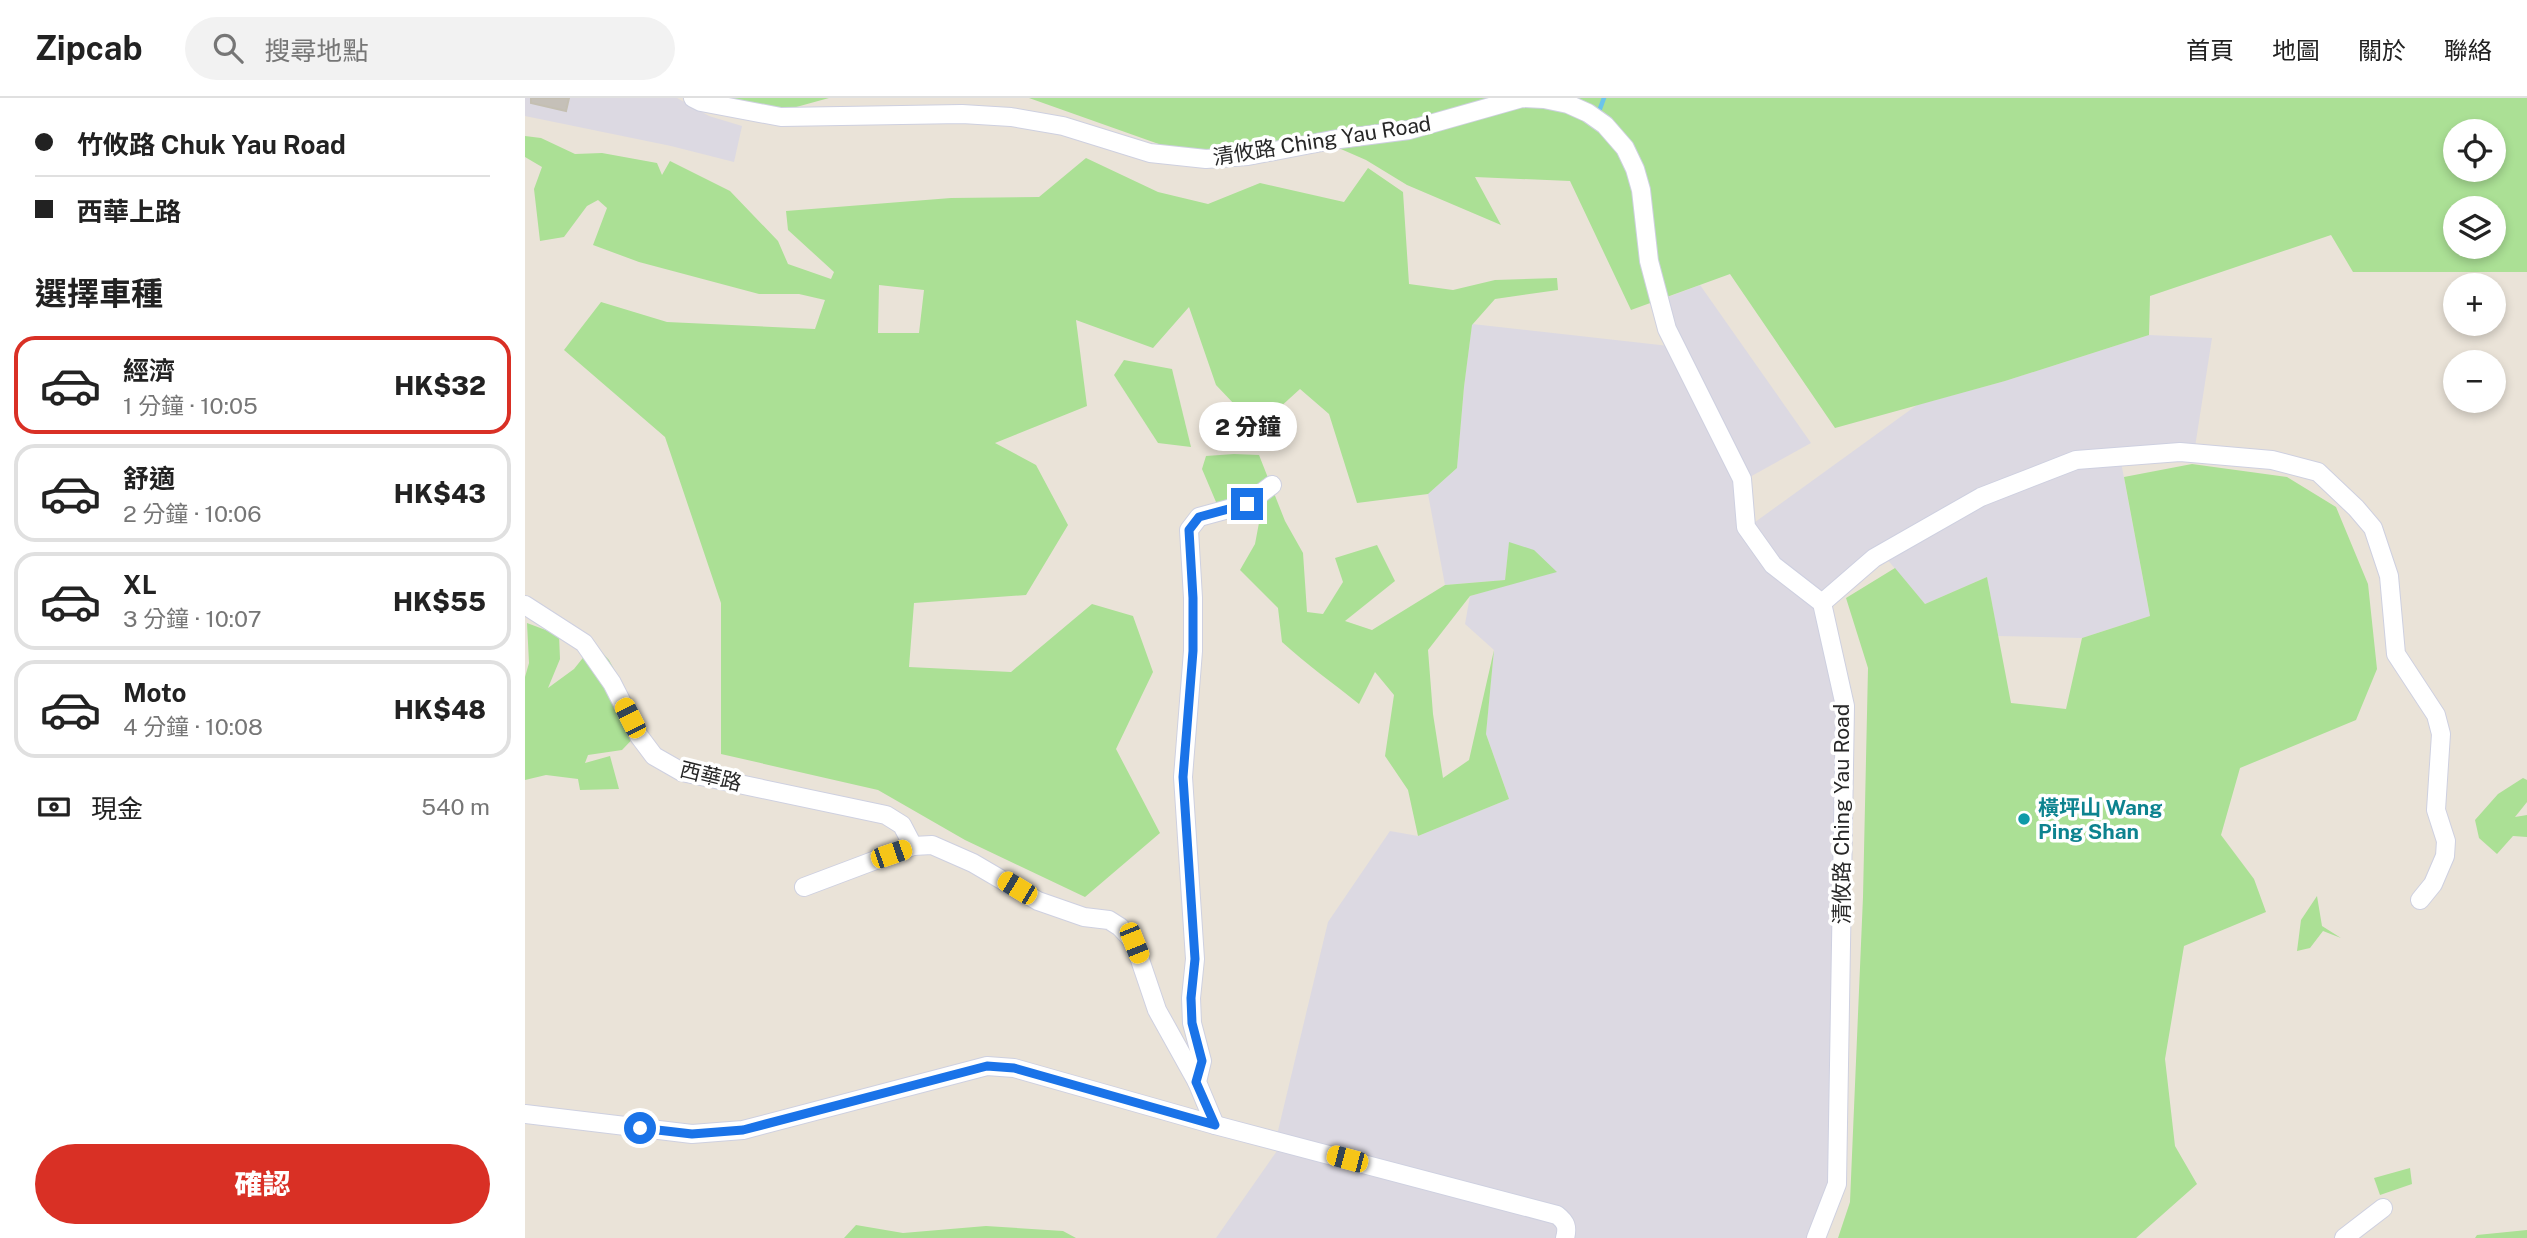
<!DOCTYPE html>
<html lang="zh-TW">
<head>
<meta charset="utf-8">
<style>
	:root { --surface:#fff; --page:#f2f2f2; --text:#222; --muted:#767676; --line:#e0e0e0; --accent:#d93025 }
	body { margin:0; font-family:"Public Sans","Noto Sans TC",sans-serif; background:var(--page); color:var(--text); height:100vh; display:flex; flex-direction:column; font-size:26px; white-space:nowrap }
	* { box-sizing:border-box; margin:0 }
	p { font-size:23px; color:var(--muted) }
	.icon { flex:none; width:38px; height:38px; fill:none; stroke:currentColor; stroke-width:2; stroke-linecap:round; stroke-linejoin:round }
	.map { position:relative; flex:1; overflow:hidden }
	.panel { display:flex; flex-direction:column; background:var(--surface); width:525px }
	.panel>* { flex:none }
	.banner { display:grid; align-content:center; height:154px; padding:0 35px; background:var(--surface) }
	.controls { position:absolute; left:1918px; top:21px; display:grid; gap:14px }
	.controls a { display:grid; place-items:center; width:63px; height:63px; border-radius:50%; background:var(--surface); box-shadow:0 4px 10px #0003; font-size:35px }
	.end { position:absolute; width:32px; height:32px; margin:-16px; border:9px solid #1a73e8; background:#fff; box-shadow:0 0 0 4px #fff }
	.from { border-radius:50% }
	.bubble { position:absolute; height:49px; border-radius:24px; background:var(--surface); box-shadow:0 4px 10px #0003; font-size:23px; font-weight:800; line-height:49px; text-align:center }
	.car { position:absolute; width:21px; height:42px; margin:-21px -10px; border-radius:9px; box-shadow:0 0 5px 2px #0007; background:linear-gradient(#f5c518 24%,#345 0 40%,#f5c518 0 76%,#345 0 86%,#f5c518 0) }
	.banner b { display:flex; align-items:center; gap:24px; height:66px; font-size:26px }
	.banner b+b { border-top:2px solid var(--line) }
	.banner i { width:18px; height:18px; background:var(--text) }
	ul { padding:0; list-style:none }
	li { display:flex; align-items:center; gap:21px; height:98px; margin:0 14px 10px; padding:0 21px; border:4px solid var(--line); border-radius:21px }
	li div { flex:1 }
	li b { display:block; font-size:26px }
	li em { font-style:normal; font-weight:800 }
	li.selected { border-color:var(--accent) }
	li>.icon { width:63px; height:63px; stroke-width:1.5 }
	h2 { padding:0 35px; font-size:32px; line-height:84px }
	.pay { display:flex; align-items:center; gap:18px; height:77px; padding:0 35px; font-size:26px }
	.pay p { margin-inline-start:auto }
	.primary-button { display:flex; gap:14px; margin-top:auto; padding:14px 35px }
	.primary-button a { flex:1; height:80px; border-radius:42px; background:var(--accent); color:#fff; font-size:28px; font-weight:800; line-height:80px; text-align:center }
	header { display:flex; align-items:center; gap:42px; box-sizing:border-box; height:98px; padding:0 35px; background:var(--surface); border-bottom:2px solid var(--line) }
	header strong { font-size:33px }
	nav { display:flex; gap:38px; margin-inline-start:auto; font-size:24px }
	.search { width:490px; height:63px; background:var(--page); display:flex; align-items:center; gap:18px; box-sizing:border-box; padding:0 24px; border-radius:38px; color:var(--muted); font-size:26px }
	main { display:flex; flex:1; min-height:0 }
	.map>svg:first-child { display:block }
	.industrial { fill:#dcd9e2 }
	.green { fill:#abe095; fill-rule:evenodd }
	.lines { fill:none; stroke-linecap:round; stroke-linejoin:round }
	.stream { stroke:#6bc4eb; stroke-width:4.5 }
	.building { fill:#c5c0b8; stroke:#c4bfb2; stroke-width:2 }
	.minor-casing { stroke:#ced0e0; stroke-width:20 }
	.minor { stroke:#fff; stroke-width:18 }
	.route { stroke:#1a73e8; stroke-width:9 }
	.culture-dot { fill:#0f9aa8; stroke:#fff; stroke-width:2.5 }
	.labels { text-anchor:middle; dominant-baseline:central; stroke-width:7; stroke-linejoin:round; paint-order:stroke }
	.street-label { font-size:21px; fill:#272727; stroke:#fff }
	.culture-label { font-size:21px; font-weight:bold; fill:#0d838f; stroke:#fff; text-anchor:start }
</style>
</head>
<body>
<header>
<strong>Zipcab</strong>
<div class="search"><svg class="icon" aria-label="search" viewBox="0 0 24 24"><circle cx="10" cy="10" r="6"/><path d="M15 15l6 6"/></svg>搜尋地點</div>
<nav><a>首頁</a><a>地圖</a><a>關於</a><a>聯絡</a></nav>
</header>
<main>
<section class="panel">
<div class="banner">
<b><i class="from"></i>竹攸路 Chuk Yau Road</b>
<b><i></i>西華上路</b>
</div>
<h2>選擇車種</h2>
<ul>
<li class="selected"><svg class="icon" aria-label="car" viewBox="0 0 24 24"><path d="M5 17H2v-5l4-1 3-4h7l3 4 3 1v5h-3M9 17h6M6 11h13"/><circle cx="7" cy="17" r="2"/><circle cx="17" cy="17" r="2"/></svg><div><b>經濟</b><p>1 分鐘 · 10:05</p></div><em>HK$32</em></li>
<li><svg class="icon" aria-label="car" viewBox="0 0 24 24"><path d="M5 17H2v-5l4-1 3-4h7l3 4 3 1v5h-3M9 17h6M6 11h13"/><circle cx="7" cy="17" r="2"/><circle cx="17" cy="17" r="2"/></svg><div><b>舒適</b><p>2 分鐘 · 10:06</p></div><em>HK$43</em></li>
<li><svg class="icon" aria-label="car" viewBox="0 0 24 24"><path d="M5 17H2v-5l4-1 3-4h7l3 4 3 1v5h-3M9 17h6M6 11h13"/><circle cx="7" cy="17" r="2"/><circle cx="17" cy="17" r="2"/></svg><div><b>XL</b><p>3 分鐘 · 10:07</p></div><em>HK$55</em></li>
<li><svg class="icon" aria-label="car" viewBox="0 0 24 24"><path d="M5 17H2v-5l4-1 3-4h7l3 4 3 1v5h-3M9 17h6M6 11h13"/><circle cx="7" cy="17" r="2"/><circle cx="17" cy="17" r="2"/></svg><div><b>Moto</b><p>4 分鐘 · 10:08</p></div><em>HK$48</em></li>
</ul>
<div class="pay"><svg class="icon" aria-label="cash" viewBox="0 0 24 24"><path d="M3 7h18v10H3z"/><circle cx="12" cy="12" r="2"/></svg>現金<p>540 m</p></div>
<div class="primary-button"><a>確認</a></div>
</section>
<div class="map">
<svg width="2002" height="1140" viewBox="0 0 2002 1140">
	<rect width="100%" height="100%" fill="#eae3d8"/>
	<g class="industrial">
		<polygon points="0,0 152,0 184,18 217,28 209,64 146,48 0,18"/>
		<polygon points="1175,187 1286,345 1223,380 1147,229 1140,200"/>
		<polygon points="947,226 1144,248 1212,383 1215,431 1292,509 1314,608 1306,1085 1284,1140 1046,1140 1049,1131 752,1037 803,824 865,733 893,738 984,701 961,636 969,552 940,526 945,498 1031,473 984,445 980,482 920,487 903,396 932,370 939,289"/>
		<polygon points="1624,237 1687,240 1670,349 1550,356 1297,498 1252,463 1226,427 1392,307 1480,283"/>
		<polygon points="1596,364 1625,518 1557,540 1473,538 1462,479 1400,506 1361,460 1459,404 1553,368"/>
		<polygon points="754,1050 1034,1126 1034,1140 691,1140"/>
	</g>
	<g class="green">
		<polygon points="197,0 304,0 264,11 207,6"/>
		<path d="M504,0H2002V174H1828L1806,137L1625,198L1624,237L1480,283L1310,330L1205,176L1106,212L1045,83L950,79L976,127L882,87L841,62L786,38L676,61ZM1930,33H1969V72H1930ZM1930,110H1969V149H1930Z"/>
		<path d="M0,38L16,40L50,56L77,55L132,65L137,77L145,63L205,93L253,143L263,166L306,181L309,174L263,132L261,113L426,100L514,99L561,60L633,94L683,106L735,85L819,104L843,70L878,94L884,186L928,192L970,182L1032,180L1033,192L970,201L947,227L939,289L932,370L903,396L832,405L804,316L775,291L743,320L729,327L691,287L664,209L628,250L551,222L562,308L470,345L511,367L543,427L501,497L389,505L384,569L486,574L567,506L608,518L628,574L591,651L635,735L560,799L440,742L353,692L196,656V505L140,339L39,252L76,204L142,224L290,231L300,202L274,196H234L114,164L68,147L82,110L73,102L62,108L39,139L15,143L9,91L17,69L0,59ZM354,187L399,192L394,235H353Z"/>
		<polygon points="599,262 647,271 666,349 633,345 589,277"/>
		<path d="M709,356L734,357L760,423L778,455L782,514L798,516L818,484L810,460L852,447L870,483L820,523L847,532L920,487L980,482L984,444L1009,452L1032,474L945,498L903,552L908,616L918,680L944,662L969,552L961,636L984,701L893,738L883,692L860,658L869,597L850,574L834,606C808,585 781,566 757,544L753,510L715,472L730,446L737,409L691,404L677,371L681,358Z"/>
		<polygon points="1667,366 1762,379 1811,409 1843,486 1852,571 1831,622 1715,670 1696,737 1729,781 1741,814 1659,848 1640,961 1650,1048 1672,1086 1611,1140 1313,1140 1325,1104 1338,799 1343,570 1321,500 1370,470 1400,506 1462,479 1486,605 1541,611 1557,540 1625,518 1599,379"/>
		<polygon points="2,525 34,537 35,561 23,590 49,571 69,546 84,562 120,628 97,652 63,657 60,665 85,658 94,691 55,692 53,681 21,677 0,682 0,579 4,565"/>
		<polygon points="1998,680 2002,682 2002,704 1990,719 2002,717 2002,739 1988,738 1972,756 1954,740 1950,722 1973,696"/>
		<polygon points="1792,798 1797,828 1816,840 1798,833 1785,850 1772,853 1776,822"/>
		<polygon points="1885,1070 1887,1086 1855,1097 1849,1080"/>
		<polygon points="331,1127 378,1135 461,1128 538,1133 551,1140 319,1140"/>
		<polygon points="2002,1132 2002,1140 1950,1140 1952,1137"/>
	</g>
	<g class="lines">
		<polyline class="stream" points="1073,16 1079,0"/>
	</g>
	<polygon class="building" points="6,0 44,0 41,13 6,5"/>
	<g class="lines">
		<g class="minor-casing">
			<g id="minor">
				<polyline points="168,0 176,4 256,19 437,16 486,19 538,28 625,55 681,61 723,58 807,42 884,32 997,0 1019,1 1043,6 1063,15 1080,27 1100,50 1110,71 1116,92 1124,163 1142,231 1217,381 1221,429 1248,467 1297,505 1320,608 1312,1086 1291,1140"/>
				<polyline points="1297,505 1349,460 1456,399 1551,362 1655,354 1747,362 1793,374 1831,410 1848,430 1864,478 1871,556 1911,617 1916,636 1911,712 1921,743 1920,758 1908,786 1895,802"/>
				<polyline points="0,507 59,545 87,585 114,638 129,658 157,674 361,717 377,727 388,748"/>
				<polyline points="279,789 388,748 407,747 448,765 513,803 559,819 584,822 595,829 609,844 632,912 672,984"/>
				<path d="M0,1016L167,1036L218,1032L462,968L489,970L690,1027L1032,1117C1041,1124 1043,1129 1040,1140"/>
				<polyline points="690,1027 672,984 677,963 667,925 666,900 670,861 658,679 668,553 668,500 664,432 674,419 722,406 747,387"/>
				<polyline points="1819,1140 1858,1110"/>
			</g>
		</g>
		<use href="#minor" class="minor"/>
	</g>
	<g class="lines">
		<polyline class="route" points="115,1030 167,1036 218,1032 462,968 489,970 690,1027 671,984 677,963 667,925 666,900 670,861 658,679 668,553 668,500 664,432 674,419 722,406"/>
	</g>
	<circle class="culture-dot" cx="1499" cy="721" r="7"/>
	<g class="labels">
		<g class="street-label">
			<text transform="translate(797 42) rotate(-9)">清攸路 Ching Yau Road</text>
			<text transform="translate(186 678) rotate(14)">西華路</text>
			<text transform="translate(1316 716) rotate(-90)">清攸路 Ching Yau Road</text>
		</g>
		<g class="culture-label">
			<text x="1513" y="709">橫坪山 Wang<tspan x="1513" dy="24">Ping Shan</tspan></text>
		</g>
	</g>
</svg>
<div class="controls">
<a><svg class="icon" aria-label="locate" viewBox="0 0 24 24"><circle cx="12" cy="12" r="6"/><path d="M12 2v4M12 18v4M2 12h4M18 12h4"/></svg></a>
<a><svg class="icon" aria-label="layers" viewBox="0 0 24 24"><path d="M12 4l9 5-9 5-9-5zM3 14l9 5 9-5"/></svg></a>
<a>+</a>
<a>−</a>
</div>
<i class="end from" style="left:115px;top:1030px"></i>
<i class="end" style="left:722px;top:406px"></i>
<div class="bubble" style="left:674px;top:304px;width:98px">2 分鐘</div>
<i class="car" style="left:105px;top:620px;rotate:333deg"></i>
<i class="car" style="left:366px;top:756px;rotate:71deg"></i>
<i class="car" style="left:492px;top:790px;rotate:301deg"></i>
<i class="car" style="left:609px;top:845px;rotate:158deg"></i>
<i class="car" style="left:822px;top:1061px;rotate:285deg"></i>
</div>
</main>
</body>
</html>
